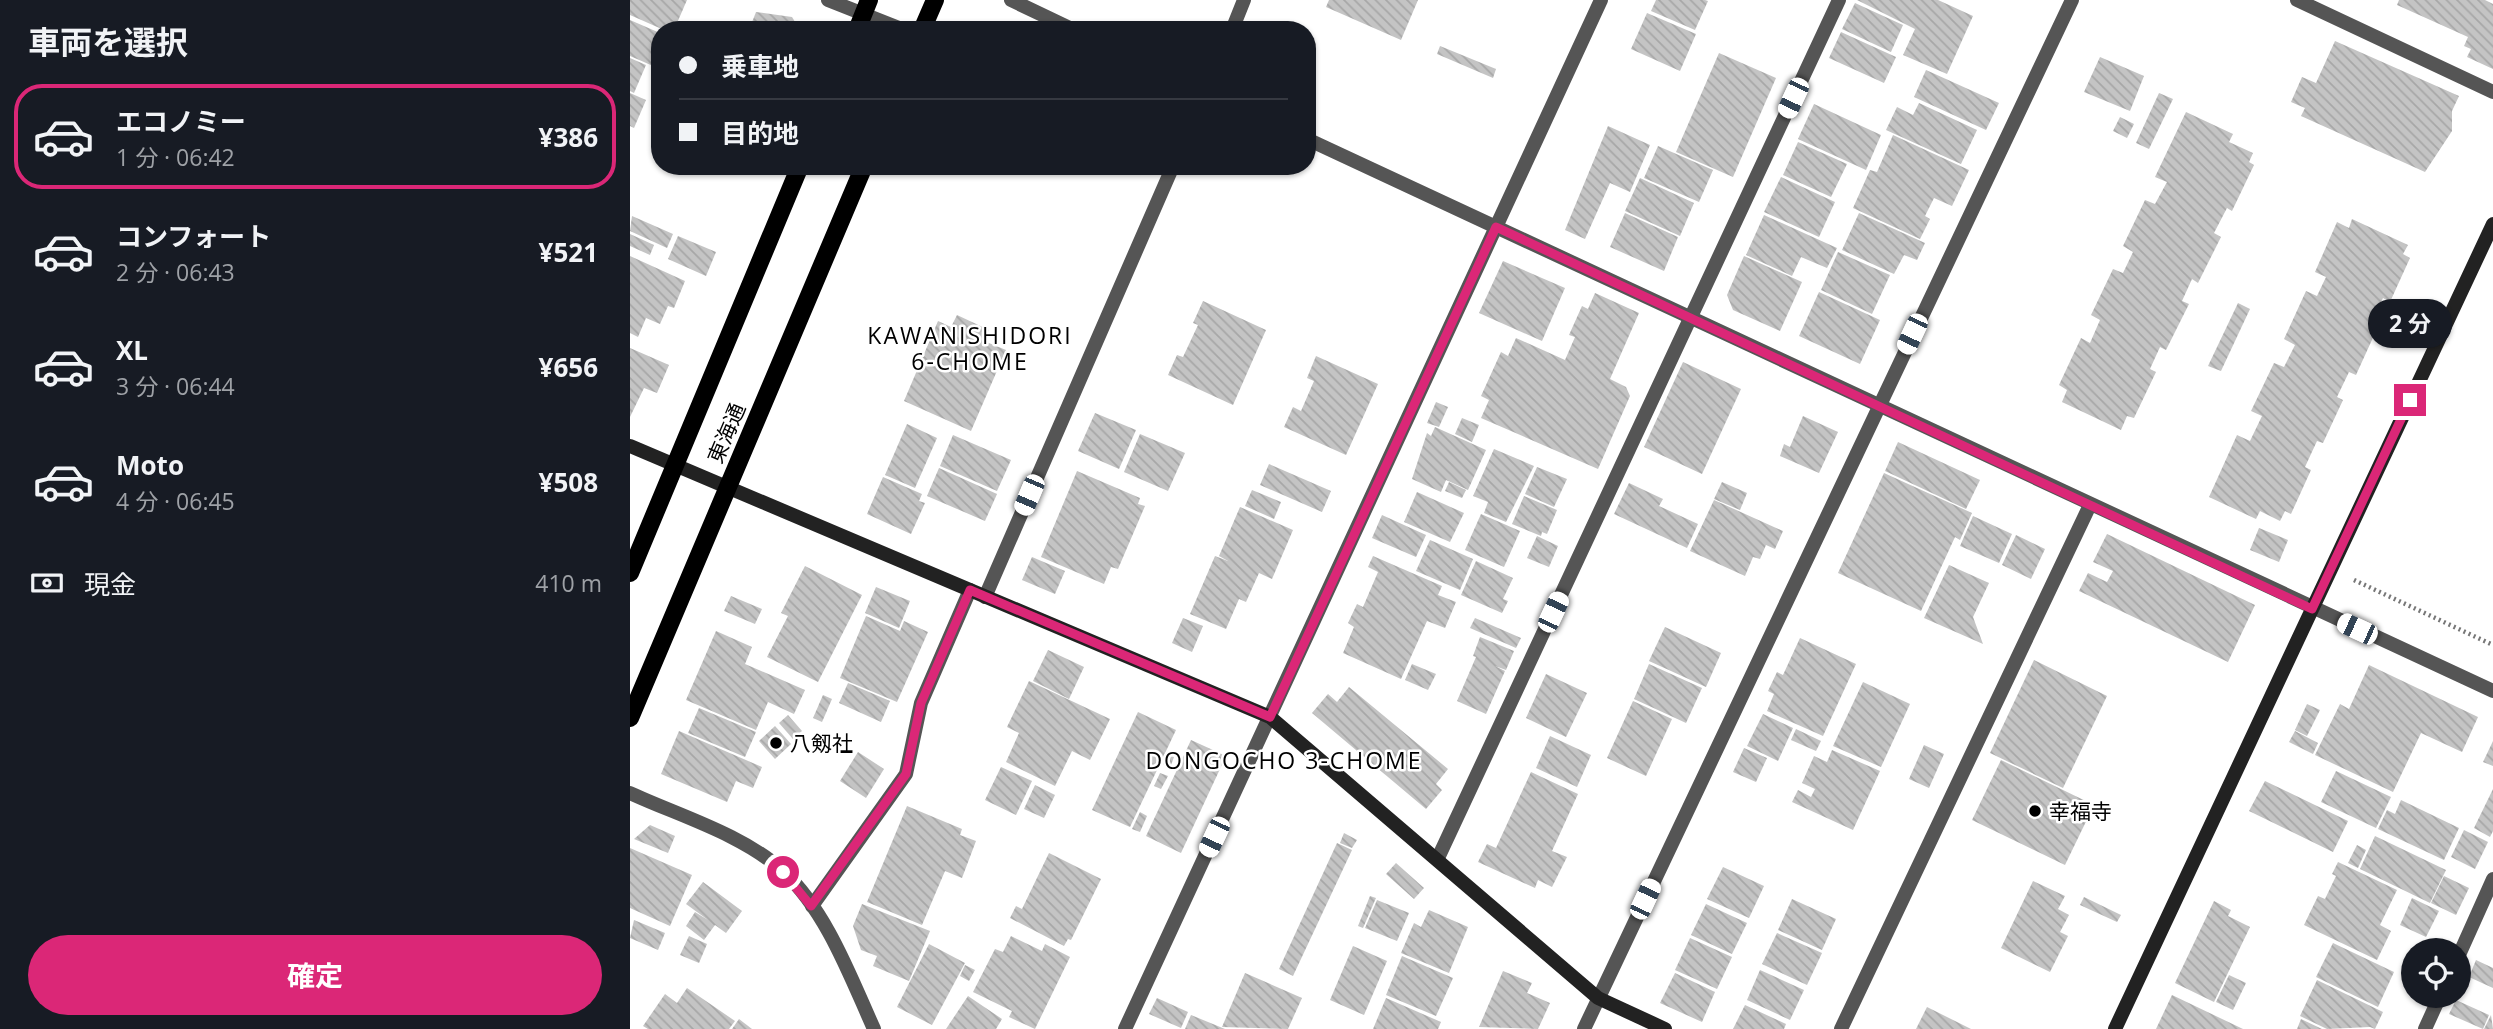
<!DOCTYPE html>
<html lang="ja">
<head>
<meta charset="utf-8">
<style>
	:root { --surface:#171b24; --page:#242831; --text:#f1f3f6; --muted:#9ea1a6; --line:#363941; --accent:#db2777 }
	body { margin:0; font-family:"Open Sans","Noto Sans JP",sans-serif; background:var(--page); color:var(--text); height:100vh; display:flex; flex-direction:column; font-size:26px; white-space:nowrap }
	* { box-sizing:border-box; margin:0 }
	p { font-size:23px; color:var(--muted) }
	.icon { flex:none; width:38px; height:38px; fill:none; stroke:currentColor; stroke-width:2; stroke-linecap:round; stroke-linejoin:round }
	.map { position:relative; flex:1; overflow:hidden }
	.drawer { display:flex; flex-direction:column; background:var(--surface); width:630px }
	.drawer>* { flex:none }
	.guide { position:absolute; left:21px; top:21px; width:665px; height:154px; border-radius:28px; box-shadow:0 2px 5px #0004; display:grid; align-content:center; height:154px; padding:0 28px; background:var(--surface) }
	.tools { position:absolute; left:1771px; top:938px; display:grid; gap:14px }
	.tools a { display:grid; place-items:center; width:70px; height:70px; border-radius:50%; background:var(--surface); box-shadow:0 2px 5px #0004; font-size:35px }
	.end { position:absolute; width:32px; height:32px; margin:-16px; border:9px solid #db2777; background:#fff; box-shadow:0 0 0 4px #fff }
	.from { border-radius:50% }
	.bubble { position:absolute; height:49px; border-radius:24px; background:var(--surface); box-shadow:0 2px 5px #0004; font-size:23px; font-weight:700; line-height:49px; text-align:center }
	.car { position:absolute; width:21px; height:42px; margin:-21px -10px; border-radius:9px; box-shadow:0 0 5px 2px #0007; background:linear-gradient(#fff 24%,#345 0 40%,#fff 0 76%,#345 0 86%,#fff 0) }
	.guide b { display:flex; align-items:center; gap:24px; height:66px; font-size:26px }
	.guide b+b { border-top:2px solid var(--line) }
	.guide i { width:18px; height:18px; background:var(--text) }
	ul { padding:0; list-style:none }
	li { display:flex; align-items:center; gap:21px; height:105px; margin:0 14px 10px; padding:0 14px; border:4px solid transparent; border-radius:28px }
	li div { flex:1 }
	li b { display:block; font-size:26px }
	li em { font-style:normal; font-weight:700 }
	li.on { border-color:var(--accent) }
	li>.icon { width:63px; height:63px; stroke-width:1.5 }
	h2 { padding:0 28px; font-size:32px; line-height:84px }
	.pay { display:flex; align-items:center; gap:18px; height:77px; padding:0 28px; font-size:26px }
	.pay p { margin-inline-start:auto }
	.cta { display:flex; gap:14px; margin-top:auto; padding:14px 28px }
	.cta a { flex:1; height:80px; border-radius:42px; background:var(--accent); color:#fff; font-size:28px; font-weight:700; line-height:80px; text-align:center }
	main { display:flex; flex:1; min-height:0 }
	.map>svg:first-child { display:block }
	.building { fill:url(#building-back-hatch) }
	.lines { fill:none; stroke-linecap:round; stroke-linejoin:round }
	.path { stroke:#777; stroke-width:4.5; stroke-dasharray:2 3.5; stroke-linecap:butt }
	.lane { stroke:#555; stroke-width:14 }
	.street { stroke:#555; stroke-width:14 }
	.secondary { stroke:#222; stroke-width:14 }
	.primary { stroke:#000; stroke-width:18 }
	.route { stroke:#db2777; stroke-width:9 }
	.poi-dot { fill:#000; stroke:#fff; stroke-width:2.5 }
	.labels { text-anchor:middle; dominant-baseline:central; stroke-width:5; stroke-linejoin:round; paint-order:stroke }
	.street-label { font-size:21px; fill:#000; stroke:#fff }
	.poi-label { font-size:21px; fill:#000; stroke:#fff; text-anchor:start }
	.neighbourhood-label { font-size:23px; letter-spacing:2px; fill:#000; stroke:#fff }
</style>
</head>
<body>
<main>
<section class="drawer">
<h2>車両を選択</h2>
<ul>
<li class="on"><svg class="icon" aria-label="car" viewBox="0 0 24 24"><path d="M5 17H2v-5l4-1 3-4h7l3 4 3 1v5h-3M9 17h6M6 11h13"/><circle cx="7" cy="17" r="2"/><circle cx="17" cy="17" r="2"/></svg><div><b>エコノミー</b><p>1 分 · 06:42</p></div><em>¥386</em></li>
<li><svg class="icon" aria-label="car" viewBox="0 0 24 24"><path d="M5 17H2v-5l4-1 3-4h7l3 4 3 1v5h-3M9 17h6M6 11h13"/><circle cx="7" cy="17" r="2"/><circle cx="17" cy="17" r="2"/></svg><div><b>コンフォート</b><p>2 分 · 06:43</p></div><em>¥521</em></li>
<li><svg class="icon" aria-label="car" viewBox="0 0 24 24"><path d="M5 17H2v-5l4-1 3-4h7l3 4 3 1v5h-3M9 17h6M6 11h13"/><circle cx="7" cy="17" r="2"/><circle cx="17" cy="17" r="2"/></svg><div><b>XL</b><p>3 分 · 06:44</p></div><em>¥656</em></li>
<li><svg class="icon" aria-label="car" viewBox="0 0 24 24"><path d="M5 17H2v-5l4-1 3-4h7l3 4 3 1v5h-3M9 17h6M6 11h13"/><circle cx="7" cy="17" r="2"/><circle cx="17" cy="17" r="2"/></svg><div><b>Moto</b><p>4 分 · 06:45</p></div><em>¥508</em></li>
</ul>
<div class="pay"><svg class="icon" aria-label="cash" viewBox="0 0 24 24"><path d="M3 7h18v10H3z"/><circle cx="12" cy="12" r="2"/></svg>現金<p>410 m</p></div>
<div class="cta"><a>確定</a></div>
</section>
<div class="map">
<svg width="1863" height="1029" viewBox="0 0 1863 1029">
	<defs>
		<pattern id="building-back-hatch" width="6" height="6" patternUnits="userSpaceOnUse" patternTransform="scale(1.75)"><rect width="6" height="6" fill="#c4c4c4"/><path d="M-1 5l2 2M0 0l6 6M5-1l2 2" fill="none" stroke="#a7a7a7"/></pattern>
	</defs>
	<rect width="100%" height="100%" fill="#fff"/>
	<g class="building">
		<polygon points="0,0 57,0 44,30 34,30 0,15"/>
		<polygon points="699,0 788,0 771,40 696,7"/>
		<polygon points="1026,0 1075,0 1078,1 1065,30 1021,11"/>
		<polygon points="1227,0 1308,0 1343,16 1317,74 1273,55 1285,29"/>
		<polygon points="1769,0 1855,0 1863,4 1863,69 1837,57 1841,49 1834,46 1838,37 1767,5"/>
		<polygon points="1225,3 1273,25 1261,52 1212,29"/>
		<polygon points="126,12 162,17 170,30 119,30"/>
		<polygon points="1017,13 1066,34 1050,71 1001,49"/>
		<polygon points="0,20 30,33 30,69 0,56"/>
		<polygon points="1211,32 1266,57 1254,83 1199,58"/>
		<polygon points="1705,41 1829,96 1822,111 1822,131 1795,172 1671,116 1675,108 1661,102 1672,77 1686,83"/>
		<polygon points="810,46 866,69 863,78 807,54"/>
		<polygon points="1089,53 1146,78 1103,177 1046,152"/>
		<polygon points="1470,57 1514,76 1500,111 1454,92"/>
		<polygon points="0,58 16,65 4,93 0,91"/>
		<polygon points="1296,70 1369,103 1356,130 1284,97"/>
		<polygon points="0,93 16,100 4,128 0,126"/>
		<polygon points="1529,93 1543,99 1519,149 1506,143"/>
		<polygon points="1289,103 1347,130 1331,164 1256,130 1267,107 1283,115"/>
		<polygon points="1184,104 1251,135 1236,170 1168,139"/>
		<polygon points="1556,112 1603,134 1599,142 1623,153 1619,162 1624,165 1602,211 1597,208 1584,233 1591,237 1568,283 1562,279 1552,301 1559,304 1536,350 1530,347 1520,369 1526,372 1504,418 1497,416 1491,430 1432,402 1437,390 1429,385 1451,338 1460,343 1470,320 1461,315 1483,269 1493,273 1503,252 1493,246 1515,200 1525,204 1537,182 1525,177"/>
		<polygon points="1490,117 1504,124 1497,138 1483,131"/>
		<polygon points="978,126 1020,145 1000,192 980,183 955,239 935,230"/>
		<polygon points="1263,135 1339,170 1322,206 1304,198 1295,216 1300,219 1290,239 1223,208 1240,170 1247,172"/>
		<polygon points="1168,142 1217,164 1201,197 1153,175"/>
		<polygon points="1028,146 1083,170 1069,202 1014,178"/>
		<polygon points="1151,177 1205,202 1189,237 1134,212"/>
		<polygon points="1010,178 1064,203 1050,236 995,211"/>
		<polygon points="995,213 1048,237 1034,271 980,247"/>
		<polygon points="1229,213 1295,243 1287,260 1274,255 1264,274 1212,250"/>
		<polygon points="1134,215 1207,248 1197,268 1171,257 1162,276 1116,255"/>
		<polygon points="2,216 43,234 37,248 0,231"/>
		<polygon points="1722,219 1778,245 1773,254 1780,258 1760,302 1753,298 1739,328 1746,331 1726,375 1719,372 1707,397 1713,400 1693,443 1687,441 1675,467 1681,470 1661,514 1655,511 1650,521 1630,511 1626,519 1579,497 1607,435 1620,441 1632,416 1621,411 1644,363 1654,367 1665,345 1654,339 1676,291 1687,296 1696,277 1685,272 1707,222 1719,228"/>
		<polygon points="0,234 24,245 20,255 0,246"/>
		<polygon points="48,236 86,252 76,276 38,259"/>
		<polygon points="1208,252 1260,275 1242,314 1191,290"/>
		<polygon points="0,256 55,281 44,308 38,306 30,324 16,318 8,337 0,333"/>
		<polygon points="1114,256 1172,282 1150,331 1103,310 1097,295"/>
		<polygon points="873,261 935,288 912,341 849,313"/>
		<polygon points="1189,292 1250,320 1230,364 1169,336"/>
		<polygon points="965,293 1009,313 980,379 996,387 1000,396 968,469 851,418 859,400 851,396 871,352 878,356 886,338 935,360 945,337 939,335 952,306 958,309"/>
		<polygon points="573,301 636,330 603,405 538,375 547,355 553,357 568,325 563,323"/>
		<polygon points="1608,303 1620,309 1591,371 1578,366"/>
		<polygon points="327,315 359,330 354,341 376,350 341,431 274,401 308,321 321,327"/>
		<polygon points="0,348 39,365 27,393 14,388 0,417"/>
		<polygon points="686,356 748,384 716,455 654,427 663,407 671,411 684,381 677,378"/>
		<polygon points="1053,362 1111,389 1072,474 1014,447"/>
		<polygon points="806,402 818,407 809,427 797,423"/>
		<polygon points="465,413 506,430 489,469 448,451"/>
		<polygon points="1173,416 1208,432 1189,473 1150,456 1154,444 1160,447"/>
		<polygon points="832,418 849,425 842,442 825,434"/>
		<polygon points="277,424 307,438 285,488 255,475"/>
		<polygon points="805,427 856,450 838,490 816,480 811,492 782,479 797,433 801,436"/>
		<polygon points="510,434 555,453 538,491 494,472"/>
		<polygon points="323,435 381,460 367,491 310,466"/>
		<polygon points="1268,442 1350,480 1336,509 1255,471"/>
		<polygon points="864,449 904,466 876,522 854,513 858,502 843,496"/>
		<polygon points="639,464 701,491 692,512 630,485"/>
		<polygon points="907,467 937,479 924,507 895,494"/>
		<polygon points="309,468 367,494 355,521 297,496"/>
		<polygon points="447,471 510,498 508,504 515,506 488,569 481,567 474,584 411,557"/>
		<polygon points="1254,473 1342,513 1330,540 1325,537 1291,611 1208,573"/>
		<polygon points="253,477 292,494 289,501 295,503 281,534 237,514"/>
		<polygon points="819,482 836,490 832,498 815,491"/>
		<polygon points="1092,482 1117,493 1110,510 1084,499"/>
		<polygon points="999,483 1033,499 1029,506 1068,524 1057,548 984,514"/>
		<polygon points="622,490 651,502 644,519 615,506"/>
		<polygon points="787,492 834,513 820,542 774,522"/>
		<polygon points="894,496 927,510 917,534 912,532 911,536 882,524"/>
		<polygon points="1084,500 1153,531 1145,549 1136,545 1130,559 1123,557 1115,576 1060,551"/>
		<polygon points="610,507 663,530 642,579 629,573 616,602 609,599 596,629 560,614 585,556 598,561 589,556"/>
		<polygon points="851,514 890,531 874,567 835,550"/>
		<polygon points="752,515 796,535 786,557 742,538"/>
		<polygon points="1343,516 1382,534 1369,563 1330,546"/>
		<polygon points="1629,528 1658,540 1649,562 1620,550"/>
		<polygon points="1477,534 1625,605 1598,662 1449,591 1458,573 1477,582 1483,571 1463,562"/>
		<polygon points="1386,535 1415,549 1401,579 1372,565"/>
		<polygon points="907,536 928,546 919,567 897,558"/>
		<polygon points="800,540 843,559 830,590 786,571"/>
		<polygon points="743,556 812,586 808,595 826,602 815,628 797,621 771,679 713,653 724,627 718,623 727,604 733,607 748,572 738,567"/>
		<polygon points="402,557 435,571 425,594 392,580"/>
		<polygon points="846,561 883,578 873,599 878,601 872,613 831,595"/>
		<polygon points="1319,565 1359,583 1343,617 1353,644 1294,618"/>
		<polygon points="175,566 232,595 188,682 137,657 158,616 151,613"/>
		<polygon points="246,587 280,601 269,628 235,613"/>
		<polygon points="101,596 132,609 125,624 94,611"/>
		<polygon points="236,616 270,631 274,621 298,632 267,702 210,678"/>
		<polygon points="553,618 573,626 562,652 542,643"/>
		<polygon points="845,618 891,638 886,648 840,628"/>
		<polygon points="1035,627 1091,653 1076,687 1019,661"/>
		<polygon points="86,631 122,647 115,664 175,690 164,714 138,702 126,730 56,700"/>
		<polygon points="850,637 884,651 876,670 865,666 875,671 856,714 827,701 846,657 843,656"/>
		<polygon points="1170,638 1226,664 1193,736 1137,711 1144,694 1138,691 1147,672 1153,675"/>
		<polygon points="418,650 454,667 439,699 403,681"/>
		<polygon points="1404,660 1477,696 1433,788 1360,753"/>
		<polygon points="782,664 806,674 798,690 775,680"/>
		<polygon points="1019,664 1072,688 1056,723 1004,699"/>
		<polygon points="1739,665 1848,717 1832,752 1791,733 1763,792 1685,755 1710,704 1719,709"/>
		<polygon points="916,674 957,693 936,737 896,718"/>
		<polygon points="399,681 480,719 460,760 442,751 425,786 376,762 389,733 377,727"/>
		<polygon points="1233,682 1280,704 1251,767 1203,746"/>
		<polygon points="218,683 260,701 251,722 209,703"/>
		<polygon points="719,687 818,769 806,784 812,790 796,809 682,713 698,694 707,702"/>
		<polygon points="193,695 202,699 192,722 183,718"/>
		<polygon points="1003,701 1042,719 1016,776 977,758"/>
		<polygon points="1677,704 1690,710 1677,736 1665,730"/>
		<polygon points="69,708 126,732 115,757 58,733"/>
		<polygon points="508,712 546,730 500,827 462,810"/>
		<polygon points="1133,714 1163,728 1148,761 1117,746"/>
		<polygon points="158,715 172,731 163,739 149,723"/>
		<polygon points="145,726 161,744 145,759 129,741"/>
		<polygon points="1166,729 1191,741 1186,751 1161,740"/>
		<polygon points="49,731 132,767 123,788 106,781 97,802 31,774"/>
		<polygon points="1665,731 1688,743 1683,754 1659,742"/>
		<polygon points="920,736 961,755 947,787 906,768"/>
		<polygon points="561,740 596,756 551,853 516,836"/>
		<polygon points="1863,741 1863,766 1853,762"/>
		<polygon points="1294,745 1314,754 1299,788 1279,779"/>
		<polygon points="1114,748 1137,758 1126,782 1103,772"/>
		<polygon points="1202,750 1250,771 1223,830 1162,802 1168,790 1181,797 1185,789 1172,783 1184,756 1197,762"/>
		<polygon points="228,752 254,769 236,798 210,781"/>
		<polygon points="538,755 544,757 540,768 533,764"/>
		<polygon points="1371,760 1464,805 1435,865 1342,820"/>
		<polygon points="371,767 402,781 386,815 355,800"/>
		<polygon points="1706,771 1761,797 1746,828 1691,802"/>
		<polygon points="901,772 948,794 922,851 937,857 922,887 908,880 905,888 848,862 857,844 866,848"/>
		<polygon points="530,773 538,776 531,789 524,786"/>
		<polygon points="1635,781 1718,821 1703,852 1619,811"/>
		<polygon points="405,785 425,795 414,818 394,809"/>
		<polygon points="1863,789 1863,831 1860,837 1844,828"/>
		<polygon points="1771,800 1829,828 1814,860 1748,829 1757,810 1765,814"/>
		<polygon points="277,806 332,829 330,835 346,841 332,878 315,871 292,925 237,902"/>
		<polygon points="510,812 517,816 510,832 502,829"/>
		<polygon points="20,825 45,836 38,853 4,839"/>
		<polygon points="1834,830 1858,842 1845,869 1821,857"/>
		<polygon points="714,833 727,840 722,848 710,843"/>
		<polygon points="1745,836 1816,870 1800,903 1730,869"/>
		<polygon points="707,843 722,850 663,976 649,969"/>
		<polygon points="1727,845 1736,850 1728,868 1718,863"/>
		<polygon points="0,848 62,875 40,926 0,908"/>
		<polygon points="419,853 471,879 441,940 438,939 434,946 380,918 386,906 392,909"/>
		<polygon points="1708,862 1767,890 1750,925 1761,931 1747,960 1674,925 1688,896 1695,899 1706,876 1702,874"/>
		<polygon points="766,863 794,888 784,899 756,874"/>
		<polygon points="1093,867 1134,886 1119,918 1077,899"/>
		<polygon points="1814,876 1839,888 1826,915 1801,903"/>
		<polygon points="1403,881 1435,896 1428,909 1439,915 1430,932 1438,936 1420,972 1371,948"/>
		<polygon points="73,882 112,911 96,933 85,925 74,940 56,926 65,912 78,920 56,904"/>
		<polygon points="740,896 746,898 733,928 728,926"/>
		<polygon points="1454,897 1491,915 1487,922 1450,905"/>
		<polygon points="1782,898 1809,911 1796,937 1770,925"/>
		<polygon points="1162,899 1206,919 1192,950 1148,930"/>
		<polygon points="747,900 779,913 767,941 735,928"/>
		<polygon points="1584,901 1601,910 1598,916 1620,927 1584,1002 1545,983"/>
		<polygon points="232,904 300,931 279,981 243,966 247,956 231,950 223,926"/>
		<polygon points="1076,904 1117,923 1102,954 1061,935"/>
		<polygon points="799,910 838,927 819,973 771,953 784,923 791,927"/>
		<polygon points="4,920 35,933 28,950 0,938"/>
		<polygon points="1147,933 1192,953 1177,985 1132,964"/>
		<polygon points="59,936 77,944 69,963 50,955"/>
		<polygon points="381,936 412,951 415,944 440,957 405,1029 379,1017 382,1011 343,992 365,949 373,952"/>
		<polygon points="1060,938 1102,957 1087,989 1045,970"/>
		<polygon points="1703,943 1764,972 1748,1007 1686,977"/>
		<polygon points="299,944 335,963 302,1025 267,1007"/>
		<polygon points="723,946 757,961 734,1015 700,1000"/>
		<polygon points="772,956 823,978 806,1016 756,995"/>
		<polygon points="1846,960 1863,968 1863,988 1839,977"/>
		<polygon points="335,965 345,970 339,981 330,976"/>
		<polygon points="1130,970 1174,990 1160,1020 1117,1000"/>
		<polygon points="873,971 902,983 897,993 920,1003 908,1029 849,1027"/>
		<polygon points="615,973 672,998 658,1029 592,1027"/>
		<polygon points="1045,973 1085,992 1072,1022 1030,1003"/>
		<polygon points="1599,975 1616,983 1603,1010 1586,1002"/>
		<polygon points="1687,980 1753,1012 1745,1029 1740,1027 1697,1029 1670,1016"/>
		<polygon points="57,988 105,1021 99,1029 18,1029 13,1026 35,994 47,1003"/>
		<polygon points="1542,995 1613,1029 1526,1029"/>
		<polygon points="338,996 372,1019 366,1029 316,1029"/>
		<polygon points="527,998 558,1012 551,1028 519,1014"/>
		<polygon points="756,998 811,1022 808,1029 743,1029"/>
		<polygon points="1826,1000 1859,1015 1853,1029 1819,1014"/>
		<polygon points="1115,1005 1156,1024 1154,1029 1103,1029"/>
		<polygon points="1297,1007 1341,1029 1286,1029"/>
		<polygon points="561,1015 595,1029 555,1029"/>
		<polygon points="1861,1015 1863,1029 1854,1029"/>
		<polygon points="109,1019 122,1029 102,1029"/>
		<polygon points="1671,1019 1692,1029 1667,1029"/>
	</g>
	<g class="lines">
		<polyline class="path" points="1724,580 1863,645"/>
		<polyline class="lane" points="182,906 276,774 291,703 340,590"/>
		<g class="street">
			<polyline points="198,0 274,30"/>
			<polyline points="381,0 444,30"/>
			<polyline points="1667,0 1863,92"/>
			<polyline points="602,30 614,0"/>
			<polyline points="677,139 1863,691"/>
			<polyline points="355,597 543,166"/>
			<path d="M0,793C50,816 112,834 153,871C197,912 220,976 244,1029"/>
			<polyline points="808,858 1209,0"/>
			<polyline points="1829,955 1863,879"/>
			<polyline points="495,1029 971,0"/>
			<polyline points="954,1029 1442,0"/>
			<polyline points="1211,1029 1460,505"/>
			<polyline points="1795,1029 1810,996"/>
		</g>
		<g class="secondary">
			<polyline points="0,446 640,717 968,998 1035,1029"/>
			<polyline points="1485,1029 1863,224"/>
		</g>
		<g class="primary">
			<polyline points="227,30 239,0"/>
			<polyline points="292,30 305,0"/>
			<polyline points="0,573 170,166"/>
			<polyline points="0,718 234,166"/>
		</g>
	</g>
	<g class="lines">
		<polyline class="route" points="153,872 181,906 276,774 291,703 340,590 640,717 866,227 1682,609 1780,400"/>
	</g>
	<g class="poi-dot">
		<circle cx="146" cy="743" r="7"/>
		<circle cx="1405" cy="811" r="7"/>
	</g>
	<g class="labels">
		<g class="street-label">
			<text transform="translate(96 433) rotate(-67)">東海通</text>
		</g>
		<g class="poi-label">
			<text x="160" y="743">八剱社</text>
			<text x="1419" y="811">幸福寺</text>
		</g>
		<g class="neighbourhood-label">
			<text x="340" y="335">KAWANISHIDORI<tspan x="340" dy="26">6-CHOME</tspan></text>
			<text x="654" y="760">DONGOCHO 3-CHOME</text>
		</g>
	</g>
</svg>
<div class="tools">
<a><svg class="icon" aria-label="locate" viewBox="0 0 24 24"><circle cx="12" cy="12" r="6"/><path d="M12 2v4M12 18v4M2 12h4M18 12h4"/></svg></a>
</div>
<i class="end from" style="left:153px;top:872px"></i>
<i class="end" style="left:1780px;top:400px"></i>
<div class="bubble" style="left:1738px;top:299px;width:84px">2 分</div>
<i class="car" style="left:1163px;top:98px;rotate:205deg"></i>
<i class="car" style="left:1282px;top:334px;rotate:205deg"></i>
<i class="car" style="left:399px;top:495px;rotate:203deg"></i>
<i class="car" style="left:923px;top:612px;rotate:25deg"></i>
<i class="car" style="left:1727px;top:629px;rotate:295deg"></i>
<i class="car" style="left:584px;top:837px;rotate:205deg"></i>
<i class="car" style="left:1015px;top:899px;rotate:25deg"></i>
<div class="guide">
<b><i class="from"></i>乗車地</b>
<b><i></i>目的地</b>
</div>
</div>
</main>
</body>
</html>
